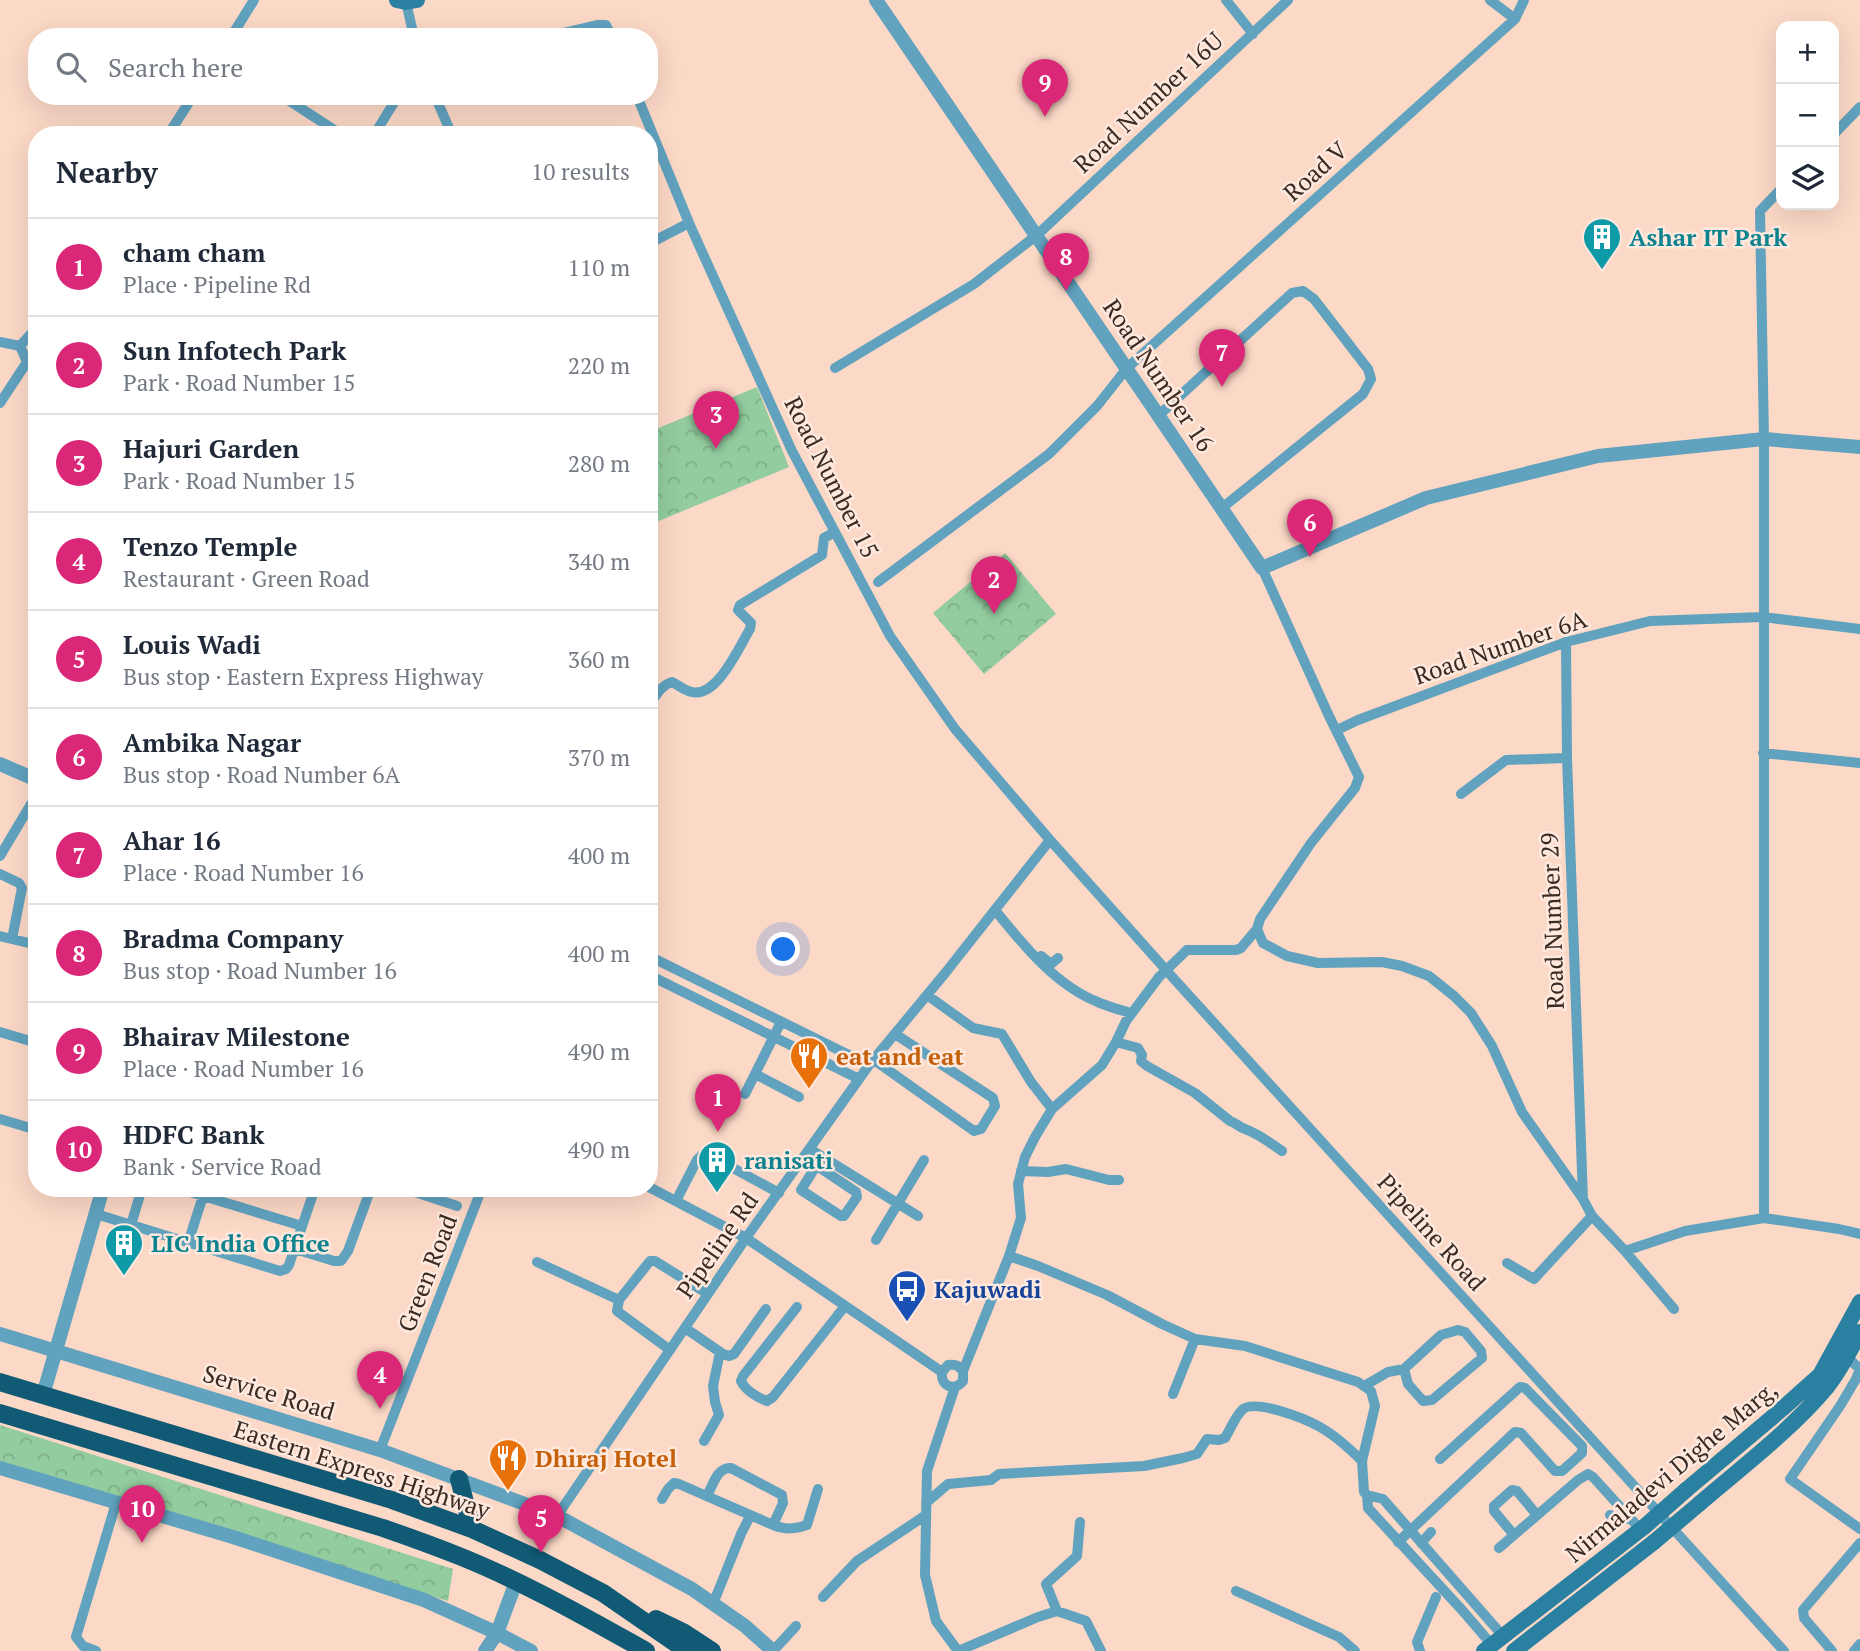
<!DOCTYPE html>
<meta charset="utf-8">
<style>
:root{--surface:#fff;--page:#f2f2f3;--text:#1f2937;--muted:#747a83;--line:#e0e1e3;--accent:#db2777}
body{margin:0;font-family:"PT Serif",serif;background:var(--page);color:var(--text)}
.controls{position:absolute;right:21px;top:21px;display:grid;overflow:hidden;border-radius:14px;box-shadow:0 7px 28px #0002}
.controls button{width:63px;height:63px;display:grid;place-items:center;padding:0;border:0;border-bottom:2px solid var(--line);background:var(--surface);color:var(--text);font:35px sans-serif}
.you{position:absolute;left:784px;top:950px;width:24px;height:24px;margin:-18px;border:5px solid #fff;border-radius:50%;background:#1a73e8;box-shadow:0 0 0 10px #1a73e833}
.badge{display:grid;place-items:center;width:46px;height:46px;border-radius:50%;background:var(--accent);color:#fff;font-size:23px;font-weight:700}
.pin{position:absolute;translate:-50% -58px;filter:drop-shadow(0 2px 4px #0008)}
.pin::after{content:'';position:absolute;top:37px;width:24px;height:21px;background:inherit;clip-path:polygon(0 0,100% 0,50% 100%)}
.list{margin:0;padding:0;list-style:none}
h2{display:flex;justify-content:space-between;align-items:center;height:91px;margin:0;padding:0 28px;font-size:30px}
h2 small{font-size:23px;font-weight:400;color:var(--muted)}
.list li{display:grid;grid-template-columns:46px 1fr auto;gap:21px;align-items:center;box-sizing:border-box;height:98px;padding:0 28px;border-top:2px solid var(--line)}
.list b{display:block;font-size:26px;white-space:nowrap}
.list p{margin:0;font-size:23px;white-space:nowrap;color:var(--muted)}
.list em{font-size:23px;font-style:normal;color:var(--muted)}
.icon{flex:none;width:38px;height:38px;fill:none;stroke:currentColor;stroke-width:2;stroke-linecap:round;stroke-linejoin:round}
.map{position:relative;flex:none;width:1860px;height:1651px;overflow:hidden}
.search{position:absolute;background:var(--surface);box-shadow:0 7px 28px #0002;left:28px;top:28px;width:630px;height:77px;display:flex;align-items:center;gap:18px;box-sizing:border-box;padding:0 24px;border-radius:28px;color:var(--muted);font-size:26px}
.panel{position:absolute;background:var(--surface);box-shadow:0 7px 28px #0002;left:28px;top:126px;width:630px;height:1071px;border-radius:28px}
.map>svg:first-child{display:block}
.forest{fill:url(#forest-crowns)}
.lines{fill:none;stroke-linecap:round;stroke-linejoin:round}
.minor{stroke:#61a2bf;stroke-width:10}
.tertiary{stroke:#61a2bf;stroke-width:14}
.secondary{stroke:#2980a1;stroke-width:16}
.trunk{stroke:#105a75;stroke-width:18}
.minor-bridge{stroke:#61a2bf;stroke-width:10}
.secondary-bridge{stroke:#2980a1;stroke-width:16}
.labels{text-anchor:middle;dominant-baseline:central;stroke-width:5;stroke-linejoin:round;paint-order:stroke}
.street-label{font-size:24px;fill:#392b24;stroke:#ffe9de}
.culture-label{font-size:24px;font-weight:bold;fill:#0d838f;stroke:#ffe9de;text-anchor:start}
.food-label{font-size:24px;font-weight:bold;fill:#c56008;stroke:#ffe9de;text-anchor:start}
.transit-label{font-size:24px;font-weight:bold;fill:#164399;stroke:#ffe9de;text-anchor:start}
</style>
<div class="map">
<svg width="1860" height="1651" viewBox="0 0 1860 1651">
<defs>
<pattern id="forest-crowns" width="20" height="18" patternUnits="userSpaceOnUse" patternTransform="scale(1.75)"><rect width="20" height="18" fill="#93cc9f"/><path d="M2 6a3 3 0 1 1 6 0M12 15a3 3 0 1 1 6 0" fill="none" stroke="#80af89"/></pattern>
</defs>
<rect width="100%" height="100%" fill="#fcd8c6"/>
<path class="forest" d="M 757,387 L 789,467 L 649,525 L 649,432 Z
M 1005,553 L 1056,614 L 984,674 L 933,613 Z
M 0,1425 L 453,1569 L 448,1601 L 0,1464 Z"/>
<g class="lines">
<path class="minor" d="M 1226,0 L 1253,34
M 1490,0 L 1515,19
M 406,2 L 414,37
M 231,37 L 254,0
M 546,37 L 597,25 L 606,25 L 612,37
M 282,96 L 342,135
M 435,96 L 452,135
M 637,96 L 689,223 L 792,451 L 890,636 L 955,729 L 1050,840 L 1175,980 L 1784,1651
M 1834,134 L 1860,107
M 168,135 L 193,96
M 374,135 L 398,96
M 649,236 L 654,241 L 689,223
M 0,342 L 20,346 L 37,327
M 20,346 L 27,362 L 37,368
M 835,368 L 974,284 L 1037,235 L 1288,0
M 0,403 L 27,362
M 1159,415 L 1292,293 L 1303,291 L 1314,299 L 1368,369 L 1371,379 L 1363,394 L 1222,508
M 1262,568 L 1329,716 L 1359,777 L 1355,788 L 1311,843 L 1260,919 L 1257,929 L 1263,943 L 1287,956 L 1318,963 L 1382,962 L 1402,966 L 1429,976 L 1454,996 L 1471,1013 L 1492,1046 L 1522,1112 L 1583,1199 L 1592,1216 L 1625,1251 L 1685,1231 L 1764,1218 L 1839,1229 L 1860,1234
M 878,582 L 1049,454 L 1097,406 L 1127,368 L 1515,19 L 1524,0
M 1566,642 L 1567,758 L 1583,1199
M 649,705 C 656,696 661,685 672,682 C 678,685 685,691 692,692 C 717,698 739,647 750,629 L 751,623 L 738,610 L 740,605 L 822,555 L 824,538 L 835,532
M 1337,730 L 1358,720 L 1566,642 L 1650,621 L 1763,617 L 1860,629
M 1763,753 L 1860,763
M 1461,794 L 1506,760 L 1567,758
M 0,856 L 31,804 L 37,802
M 0,874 L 19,883 L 22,888 L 12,939
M 995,910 C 1024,946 1056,986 1100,1003 C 1110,1007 1120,1010 1131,1013
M 0,936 L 37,945
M 1187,950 L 1236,950 L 1241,948 L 1257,929
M 649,956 L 869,1065
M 1041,956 L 1051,964 L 1058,958
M 649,975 L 859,1079
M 927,995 L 973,1028 L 1002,1034 L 1031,1082 L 1052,1109
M 0,1032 L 37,1043
M 1116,1042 L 1138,1048 L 1142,1055 L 1141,1061 L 1147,1066 L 1195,1093 L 1230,1121 C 1236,1123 1239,1127 1245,1129 C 1259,1134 1270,1143 1282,1151
M 874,1060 L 974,1131 L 981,1129 L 995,1106 L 993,1098 L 895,1034
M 755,1074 L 799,1097
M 745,1094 L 781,1022
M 0,1119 L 37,1130
M 810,1149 L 918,1216
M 804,1157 L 856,1192 L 857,1197 L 844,1216 L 841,1216 L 801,1190 L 816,1166
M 1021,1171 L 1048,1172 L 1066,1169 L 1109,1180 L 1119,1180
M 649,1187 L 746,1238 L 942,1372
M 177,1188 L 302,1226
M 403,1188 L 457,1206
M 506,1188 L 518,1192 L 530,1188
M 676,1201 L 697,1160 L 702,1155 L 709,1155 L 779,1193
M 96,1214 L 280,1271 L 286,1269 L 289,1265 L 315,1188
M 1764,1218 L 1764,439 L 1760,211 L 1781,189
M 131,1225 L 142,1188
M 876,1240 L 924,1160
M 188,1243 L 203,1196
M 295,1249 L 334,1261 L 341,1261 L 348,1251 L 371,1188
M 1625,1251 L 1674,1309
M 1009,1256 L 1021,1218 L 1018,1184 L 1025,1157 L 1035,1137 L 1052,1109 L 1102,1065 L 1116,1042 L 1126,1021 L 1159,977
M 537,1262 L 619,1300
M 1507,1263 L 1534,1279 L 1592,1216
M 797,1307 L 743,1376 L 741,1381 C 745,1390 758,1398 767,1401 L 773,1397 L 845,1306
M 685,1328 L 723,1354 L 729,1356 L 734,1354 L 766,1309
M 670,1350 L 617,1311 L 619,1300 L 650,1261 L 655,1261 L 708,1294
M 1847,1357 L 1860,1369 L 1856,1379 L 1840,1406 L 1790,1479 L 1860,1529
M 963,1371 C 958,1365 955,1364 948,1365 L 942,1372 C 940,1386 954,1392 963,1381 L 963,1371 L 1009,1256 L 1038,1266 L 1107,1295 L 1162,1324 L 1195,1339 L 1245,1346 L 1358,1382 L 1371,1391 L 1375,1406 L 1362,1461
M 1364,1386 L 1388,1372 L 1404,1369 L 1441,1335 L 1458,1330 L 1465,1332 L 1481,1351 L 1482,1358 L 1432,1400 L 1423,1401 L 1408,1384 L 1404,1369
M 955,1387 L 927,1471 L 925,1575 L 936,1621 L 958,1651
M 1173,1394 L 1195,1339
M 704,1441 L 719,1415 L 715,1402 L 713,1386 L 720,1352
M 380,1450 L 482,1188
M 707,1496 C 713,1485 717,1467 731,1468 L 782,1495 L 783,1503 L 773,1525
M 662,1499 L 668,1489 L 674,1483 L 679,1484 L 773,1525 C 786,1530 795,1529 807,1525 L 818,1489
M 926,1503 L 948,1484 L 991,1480 L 999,1474 L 1144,1466 L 1183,1458 L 1197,1454 L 1207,1439 L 1219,1440 L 1225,1438 C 1230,1430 1235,1417 1242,1410 C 1254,1398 1306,1419 1320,1427 C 1336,1436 1349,1448 1362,1461 L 1364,1492 L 1367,1495
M 1610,1515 C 1616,1521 1622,1520 1630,1518
M 557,1516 L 746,1238 L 869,1065 L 946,972 L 1050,840
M 1514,1535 L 1494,1511 L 1494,1506 L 1512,1490 L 1517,1491 L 1537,1515
M 1398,1542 L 1515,1432 L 1521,1433 L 1555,1471 L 1562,1471 L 1582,1453 L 1582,1446 L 1525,1388 L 1520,1387 L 1440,1459
M 1421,1543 L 1431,1532
M 1499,1548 L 1578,1480 L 1588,1474 L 1593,1477 L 1641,1530
M 1236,1591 L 1339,1637 L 1355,1651
M 823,1597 L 857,1561 L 926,1515
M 713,1604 L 741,1534 L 750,1516
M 1057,1611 L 1046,1584 L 1077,1556 L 1080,1522
M 1492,1645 L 1462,1610 L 1368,1508 L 1367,1495 L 1383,1499 L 1503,1636
M 96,1651 L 83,1646 L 76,1637 L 116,1503
M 773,1651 L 796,1626
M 958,1651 L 1038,1617 L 1057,1611 L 1086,1621 L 1101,1651
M 1420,1651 L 1417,1642 L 1436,1597
M 1832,1651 L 1804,1618 L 1803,1610 L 1860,1543
M 1854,1651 L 1860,1644"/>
<path class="tertiary" d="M 876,0 L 1262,568 L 1426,498 L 1598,456 L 1764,439 L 1860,447
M 0,764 L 37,780
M 0,1334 L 380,1450 L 557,1516 L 692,1589 L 745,1626 L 773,1651
M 43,1395 L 103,1188
M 0,1468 L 233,1537 L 424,1600 L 497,1633 L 531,1651
M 485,1651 L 497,1633 L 516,1582"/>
<path class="secondary" d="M 397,0 L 406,2 L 417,0
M 1686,1490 L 1782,1409 L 1820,1375 L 1860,1302
M 1699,1504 C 1742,1467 1790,1431 1827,1387 C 1840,1371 1850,1351 1860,1332
M 1484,1651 L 1644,1527
M 1514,1651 L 1654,1542"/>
<path class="trunk" d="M 0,1382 L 392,1500 L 472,1529 L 540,1560 L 603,1593 L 687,1651
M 0,1413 L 383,1528 C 409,1537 434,1546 459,1556 C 522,1581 587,1618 646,1651
M 459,1479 L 472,1529
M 656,1619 L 683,1632 L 712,1651"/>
<path class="minor-bridge" d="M 1159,977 L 1187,950"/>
<path class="secondary-bridge" d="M 1644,1527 L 1686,1490
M 1654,1542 L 1699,1504"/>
</g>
<defs>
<symbol id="building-pin" viewBox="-11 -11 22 30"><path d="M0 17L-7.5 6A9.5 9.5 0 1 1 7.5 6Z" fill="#0f9aa8" stroke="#ffe9de"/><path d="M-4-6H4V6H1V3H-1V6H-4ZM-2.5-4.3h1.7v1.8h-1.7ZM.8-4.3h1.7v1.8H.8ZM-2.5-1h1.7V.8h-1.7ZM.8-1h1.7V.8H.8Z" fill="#fff"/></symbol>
<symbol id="restaurant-pin" viewBox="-11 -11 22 30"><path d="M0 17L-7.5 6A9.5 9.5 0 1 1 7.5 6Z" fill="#e8710a" stroke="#ffe9de"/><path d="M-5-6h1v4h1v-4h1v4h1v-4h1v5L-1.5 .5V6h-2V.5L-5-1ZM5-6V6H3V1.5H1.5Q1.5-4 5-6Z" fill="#fff"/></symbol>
<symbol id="bus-pin" viewBox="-11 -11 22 30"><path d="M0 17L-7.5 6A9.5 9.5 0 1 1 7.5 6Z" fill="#1a4fb4" stroke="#ffe9de"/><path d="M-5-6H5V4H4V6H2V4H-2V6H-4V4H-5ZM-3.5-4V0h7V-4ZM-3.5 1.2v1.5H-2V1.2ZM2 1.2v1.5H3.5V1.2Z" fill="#fff"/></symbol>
</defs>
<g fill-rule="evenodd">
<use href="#building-pin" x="1580" y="215" width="44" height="60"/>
<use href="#restaurant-pin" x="787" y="1034" width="44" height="60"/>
<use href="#building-pin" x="695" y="1138" width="44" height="60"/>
<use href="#building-pin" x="102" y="1221" width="44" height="60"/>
<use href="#bus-pin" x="885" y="1267" width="44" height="60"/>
<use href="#restaurant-pin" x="486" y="1436" width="44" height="60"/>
</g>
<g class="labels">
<g class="street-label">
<text transform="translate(1148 102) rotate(-43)">Road Number 16U</text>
<text transform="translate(1315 171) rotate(-42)">Road V</text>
<text transform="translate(1159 375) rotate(56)">Road Number 16</text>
<text transform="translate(832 477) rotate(63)">Road Number 15</text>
<text transform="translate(1500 647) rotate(-19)">Road Number 6A</text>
<text transform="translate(1552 921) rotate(-92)">Road Number 29</text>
<text transform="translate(1432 1232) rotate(48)">Pipeline Road</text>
<text transform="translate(717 1245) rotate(-55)">Pipeline Rd</text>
<text transform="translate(427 1273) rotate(-69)">Green Road</text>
<text transform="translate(269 1392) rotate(17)">Service Road</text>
<text transform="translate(362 1469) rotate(18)">Eastern Express Highway</text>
<text transform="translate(1671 1471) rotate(-40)">Nirmaladevi Dighe Marg,</text>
</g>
<g class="culture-label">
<text x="1629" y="237">Ashar IT Park</text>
<text x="744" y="1160">ranisati</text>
<text x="151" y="1243">LIC India Office</text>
</g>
<g class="food-label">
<text x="836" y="1056">eat and eat</text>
<text x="535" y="1458">Dhiraj Hotel</text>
</g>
<g class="transit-label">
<text x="934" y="1289">Kajuwadi</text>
</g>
</g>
</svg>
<div class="controls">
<button>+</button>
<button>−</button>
<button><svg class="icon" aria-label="layers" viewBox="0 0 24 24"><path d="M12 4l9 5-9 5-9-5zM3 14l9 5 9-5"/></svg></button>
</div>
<div class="you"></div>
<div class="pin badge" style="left:718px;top:1132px">1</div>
<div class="pin badge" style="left:994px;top:614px">2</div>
<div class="pin badge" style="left:716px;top:449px">3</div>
<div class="pin badge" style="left:380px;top:1409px">4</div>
<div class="pin badge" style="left:541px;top:1553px">5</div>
<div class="pin badge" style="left:1310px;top:557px">6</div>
<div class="pin badge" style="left:1222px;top:387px">7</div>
<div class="pin badge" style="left:1066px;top:291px">8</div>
<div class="pin badge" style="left:1045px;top:117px">9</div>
<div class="pin badge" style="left:142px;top:1543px">10</div>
<div class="search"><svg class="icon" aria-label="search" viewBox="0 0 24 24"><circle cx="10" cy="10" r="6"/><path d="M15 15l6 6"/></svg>Search here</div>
<section class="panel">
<h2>Nearby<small>10 results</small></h2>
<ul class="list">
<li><span class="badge">1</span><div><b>cham cham</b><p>Place · Pipeline Rd</p></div><em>110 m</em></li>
<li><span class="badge">2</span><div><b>Sun Infotech Park</b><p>Park · Road Number 15</p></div><em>220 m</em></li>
<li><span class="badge">3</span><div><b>Hajuri Garden</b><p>Park · Road Number 15</p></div><em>280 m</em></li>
<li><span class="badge">4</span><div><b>Tenzo Temple</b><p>Restaurant · Green Road</p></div><em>340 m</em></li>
<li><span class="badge">5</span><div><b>Louis Wadi</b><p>Bus stop · Eastern Express Highway</p></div><em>360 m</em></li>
<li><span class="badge">6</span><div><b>Ambika Nagar</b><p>Bus stop · Road Number 6A</p></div><em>370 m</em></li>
<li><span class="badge">7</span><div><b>Ahar 16</b><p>Place · Road Number 16</p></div><em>400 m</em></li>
<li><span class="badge">8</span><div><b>Bradma Company</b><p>Bus stop · Road Number 16</p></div><em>400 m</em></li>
<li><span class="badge">9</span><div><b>Bhairav Milestone</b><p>Place · Road Number 16</p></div><em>490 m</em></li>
<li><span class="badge">10</span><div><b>HDFC Bank</b><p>Bank · Service Road</p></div><em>490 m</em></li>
</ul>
</section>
</div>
